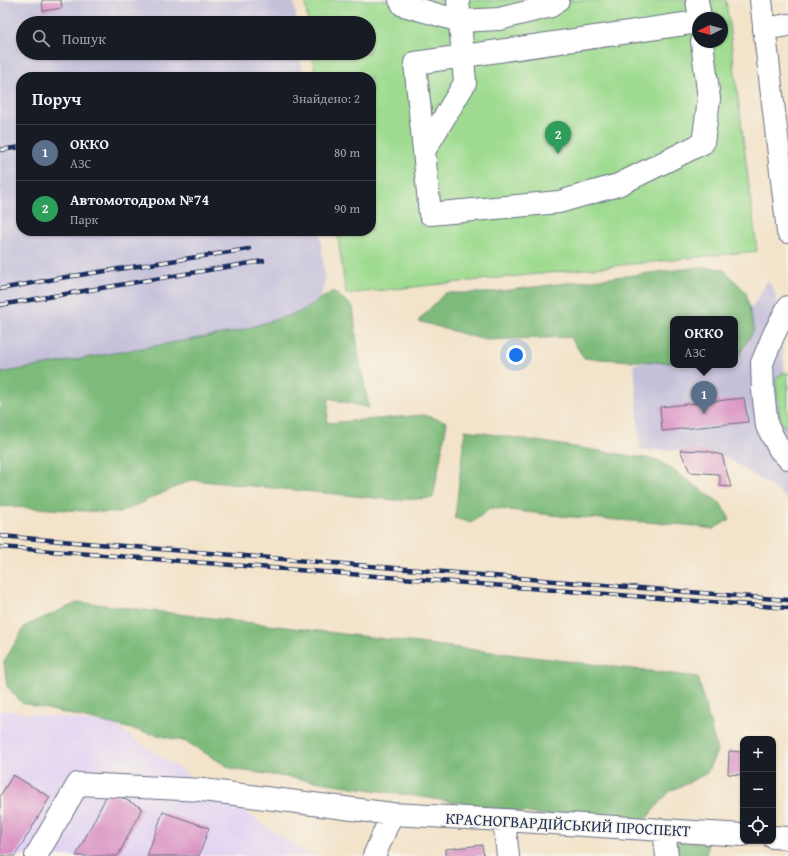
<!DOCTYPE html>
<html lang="uk">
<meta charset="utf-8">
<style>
:root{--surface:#171b24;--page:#242831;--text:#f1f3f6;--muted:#9ea1a6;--line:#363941;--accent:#c8321e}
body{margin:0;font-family:"Gentium Book Plus",serif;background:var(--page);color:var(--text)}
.controls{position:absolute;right:12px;bottom:12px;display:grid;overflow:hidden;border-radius:8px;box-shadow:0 1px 3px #0004}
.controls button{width:36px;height:36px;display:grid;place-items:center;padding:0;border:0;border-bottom:1px solid var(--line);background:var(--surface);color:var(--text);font:20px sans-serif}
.compass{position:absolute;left:692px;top:12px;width:36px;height:36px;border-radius:50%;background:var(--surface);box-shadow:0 1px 3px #0004;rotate:264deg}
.you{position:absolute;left:516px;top:355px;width:14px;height:14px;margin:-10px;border:3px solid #fff;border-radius:50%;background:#1a73e8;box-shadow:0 0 0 6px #1a73e833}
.badge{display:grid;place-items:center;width:26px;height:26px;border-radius:50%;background:var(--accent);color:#fff;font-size:13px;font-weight:700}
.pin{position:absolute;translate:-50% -33px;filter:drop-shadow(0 1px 2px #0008)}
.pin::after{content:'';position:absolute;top:21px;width:14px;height:12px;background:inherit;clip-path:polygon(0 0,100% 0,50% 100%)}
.popup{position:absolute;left:670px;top:316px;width:68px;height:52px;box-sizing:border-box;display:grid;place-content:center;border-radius:8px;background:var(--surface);filter:drop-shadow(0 1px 3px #0005);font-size:13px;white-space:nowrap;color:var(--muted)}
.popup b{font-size:15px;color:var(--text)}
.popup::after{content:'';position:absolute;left:50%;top:100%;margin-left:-8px;border:8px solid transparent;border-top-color:var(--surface)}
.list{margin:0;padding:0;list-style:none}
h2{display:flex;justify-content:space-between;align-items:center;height:52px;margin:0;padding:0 16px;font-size:17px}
h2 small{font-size:13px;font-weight:400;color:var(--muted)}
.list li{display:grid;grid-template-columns:26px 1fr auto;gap:12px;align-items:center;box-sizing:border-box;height:56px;padding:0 16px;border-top:1px solid var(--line)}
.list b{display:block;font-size:15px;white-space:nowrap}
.list p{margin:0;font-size:13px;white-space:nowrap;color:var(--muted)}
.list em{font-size:13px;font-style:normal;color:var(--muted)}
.icon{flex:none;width:22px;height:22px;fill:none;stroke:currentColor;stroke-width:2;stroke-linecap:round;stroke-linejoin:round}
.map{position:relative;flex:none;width:788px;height:856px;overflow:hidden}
.search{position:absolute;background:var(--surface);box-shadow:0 1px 3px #0004;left:16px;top:16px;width:360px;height:44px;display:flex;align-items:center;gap:10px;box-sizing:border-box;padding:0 14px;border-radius:22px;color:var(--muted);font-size:15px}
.panel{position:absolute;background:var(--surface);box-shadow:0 1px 3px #0004;left:16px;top:72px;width:360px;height:164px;border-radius:16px}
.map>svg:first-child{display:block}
.built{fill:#e2d4f3}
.industrial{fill:#c5c0da}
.green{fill:#9edb90;stroke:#5c8577;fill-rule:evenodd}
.forest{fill:#7ebb7a;stroke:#4c756c}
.building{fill:#da92c5}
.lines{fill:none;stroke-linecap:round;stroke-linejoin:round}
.minor-casing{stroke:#676e83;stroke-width:24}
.major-casing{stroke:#676e83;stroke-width:24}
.minor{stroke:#fff;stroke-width:22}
.major{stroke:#fff;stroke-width:22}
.rail-casing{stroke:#1b2f5e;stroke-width:4.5}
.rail{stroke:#f7f3e8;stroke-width:3;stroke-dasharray:9;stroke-linecap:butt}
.labels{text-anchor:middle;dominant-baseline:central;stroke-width:3;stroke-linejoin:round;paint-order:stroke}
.street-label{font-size:16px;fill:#1b2f5e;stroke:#f7f3e8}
</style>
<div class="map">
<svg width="788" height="856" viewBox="0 0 788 856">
<rect width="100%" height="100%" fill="#f7f3e8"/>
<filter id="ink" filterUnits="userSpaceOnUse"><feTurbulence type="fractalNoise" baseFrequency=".025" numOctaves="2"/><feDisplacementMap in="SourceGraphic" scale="8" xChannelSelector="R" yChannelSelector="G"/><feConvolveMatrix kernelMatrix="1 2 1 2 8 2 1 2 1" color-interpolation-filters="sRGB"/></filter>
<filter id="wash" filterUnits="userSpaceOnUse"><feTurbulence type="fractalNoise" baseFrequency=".012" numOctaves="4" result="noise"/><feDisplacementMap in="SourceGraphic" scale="16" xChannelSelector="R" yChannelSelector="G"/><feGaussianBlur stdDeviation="0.9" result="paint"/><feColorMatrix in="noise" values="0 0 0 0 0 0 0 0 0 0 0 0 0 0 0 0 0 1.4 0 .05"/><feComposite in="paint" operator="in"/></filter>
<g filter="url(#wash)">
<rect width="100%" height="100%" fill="#f3e3c9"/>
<path class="built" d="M 0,710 L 112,724 L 311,856 L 0,856 Z"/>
<path class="industrial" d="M 0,0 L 294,0 L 297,23 L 23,23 L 23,53 L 300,53 L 303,77 L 21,77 L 21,231 L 320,231 L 325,280 L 317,311 L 0,398 Z
M 768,280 L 775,293 L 788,399 L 788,502 L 784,496 L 765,482 L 734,462 L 714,452 L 680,450 L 640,450 L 634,364 L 673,358 L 673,365 L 735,365 L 735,327 L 756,301 Z"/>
<path class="green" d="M 305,0 L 726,0 L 757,251 L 346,294 L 337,231 L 371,231 L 371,77 L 316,77 L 312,53 L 369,53 L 369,23 L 308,23 ZM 698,18 L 722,18 L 722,42 L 698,42 Z
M 783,373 L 788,373 L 788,427 L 783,425 L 780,421 L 776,384 L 776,378 Z"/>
<path class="forest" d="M 700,267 L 723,269 L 746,292 L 754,330 L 737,358 L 735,358 L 735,319 L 673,319 L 673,363 L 584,358 L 570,337 L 485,340 L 418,321 L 445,293 L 484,293 Z
M 333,291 L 353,307 L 358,352 L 369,408 L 329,398 L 327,423 L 424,415 L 447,422 L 433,498 L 396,500 L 191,480 L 119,513 L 0,506 L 0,373 L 239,331 L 300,312 Z
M 465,430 L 658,460 L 720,503 L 730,519 L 713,529 L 687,525 L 561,516 L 491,508 L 471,523 L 455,518 Z
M 79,602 L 698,677 L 717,751 L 707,773 L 669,792 L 637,829 L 232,769 L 187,742 L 22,703 L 7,686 L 4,662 L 25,626 Z
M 686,840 L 708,844 L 706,856 L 671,856 L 675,843 Z"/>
<g id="blocks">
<path class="building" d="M 42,0 L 61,0 L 62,8 L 43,11 Z
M 744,398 L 748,422 L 662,431 L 660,407 Z
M 680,450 L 707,451 L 722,455 L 731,487 L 720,486 L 720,477 L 718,474 L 690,472 Z
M 729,751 L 743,752 L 743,775 L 728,774 Z
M 13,775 L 50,797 L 15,856 L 0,856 L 0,796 Z
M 109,791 L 142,808 L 118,856 L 76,856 Z
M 163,812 L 209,828 L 199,856 L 147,856 Z
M 482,845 L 484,856 L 446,856 L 446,849 Z"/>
</g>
</g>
<g filter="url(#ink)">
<use href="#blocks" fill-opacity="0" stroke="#676e83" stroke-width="1"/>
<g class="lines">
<defs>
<path id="minor" d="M 400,0 L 403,5 L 460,21 L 465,83 L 424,151 L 430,214 L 559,202 L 618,185 L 703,143 L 709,99 L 702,42
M 458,0 L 460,21 L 499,19 L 551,6 L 558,0
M 697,0 L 700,18
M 764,29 L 788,25
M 424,151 L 415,63 L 698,22
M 788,307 L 774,334 L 762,363 L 763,391 L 767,426 L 780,450 L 788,458
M 504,820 L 508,856
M 664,830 L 667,856
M 773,837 L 788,838
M 36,856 L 78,784 L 203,790 L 392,814 L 504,820 L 743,835
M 374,856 L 392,814"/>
<path id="major" d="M 761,0 L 788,232"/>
</defs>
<use href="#minor" class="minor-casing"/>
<use href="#major" class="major-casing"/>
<use href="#minor" class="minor"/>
<use href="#major" class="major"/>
<defs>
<path id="rail" d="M 0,150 L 21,147
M 0,289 L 60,278 L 249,249
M 0,305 L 263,261
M 0,536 L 788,600
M 0,547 L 788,608"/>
</defs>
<use href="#rail" class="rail-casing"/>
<use href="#rail" class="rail"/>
</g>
</g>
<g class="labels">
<g class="street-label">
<text transform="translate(568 824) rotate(3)">КРАСНОГВАРДІЙСЬКИЙ ПРОСПЕКТ</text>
</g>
</g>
</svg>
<div class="controls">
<button>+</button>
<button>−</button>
<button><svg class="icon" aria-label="locate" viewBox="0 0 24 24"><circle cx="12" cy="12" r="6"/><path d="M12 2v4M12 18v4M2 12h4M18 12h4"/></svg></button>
</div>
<svg class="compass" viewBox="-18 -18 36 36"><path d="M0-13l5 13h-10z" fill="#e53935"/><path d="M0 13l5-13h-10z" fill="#9ea1a6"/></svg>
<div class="you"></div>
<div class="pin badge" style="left:704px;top:414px;background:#5c6f8a">1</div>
<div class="popup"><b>ОККО</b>АЗС</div>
<div class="pin badge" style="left:558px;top:154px;background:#2e9e5b">2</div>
<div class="search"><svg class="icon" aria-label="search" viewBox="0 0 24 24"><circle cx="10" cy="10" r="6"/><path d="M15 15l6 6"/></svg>Пошук</div>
<section class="panel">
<h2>Поруч<small>Знайдено: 2</small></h2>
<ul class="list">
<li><span class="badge" style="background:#5c6f8a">1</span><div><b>ОККО</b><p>АЗС</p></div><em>80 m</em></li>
<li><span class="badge" style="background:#2e9e5b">2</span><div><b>Автомотодром №74</b><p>Парк</p></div><em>90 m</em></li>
</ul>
</section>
</div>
